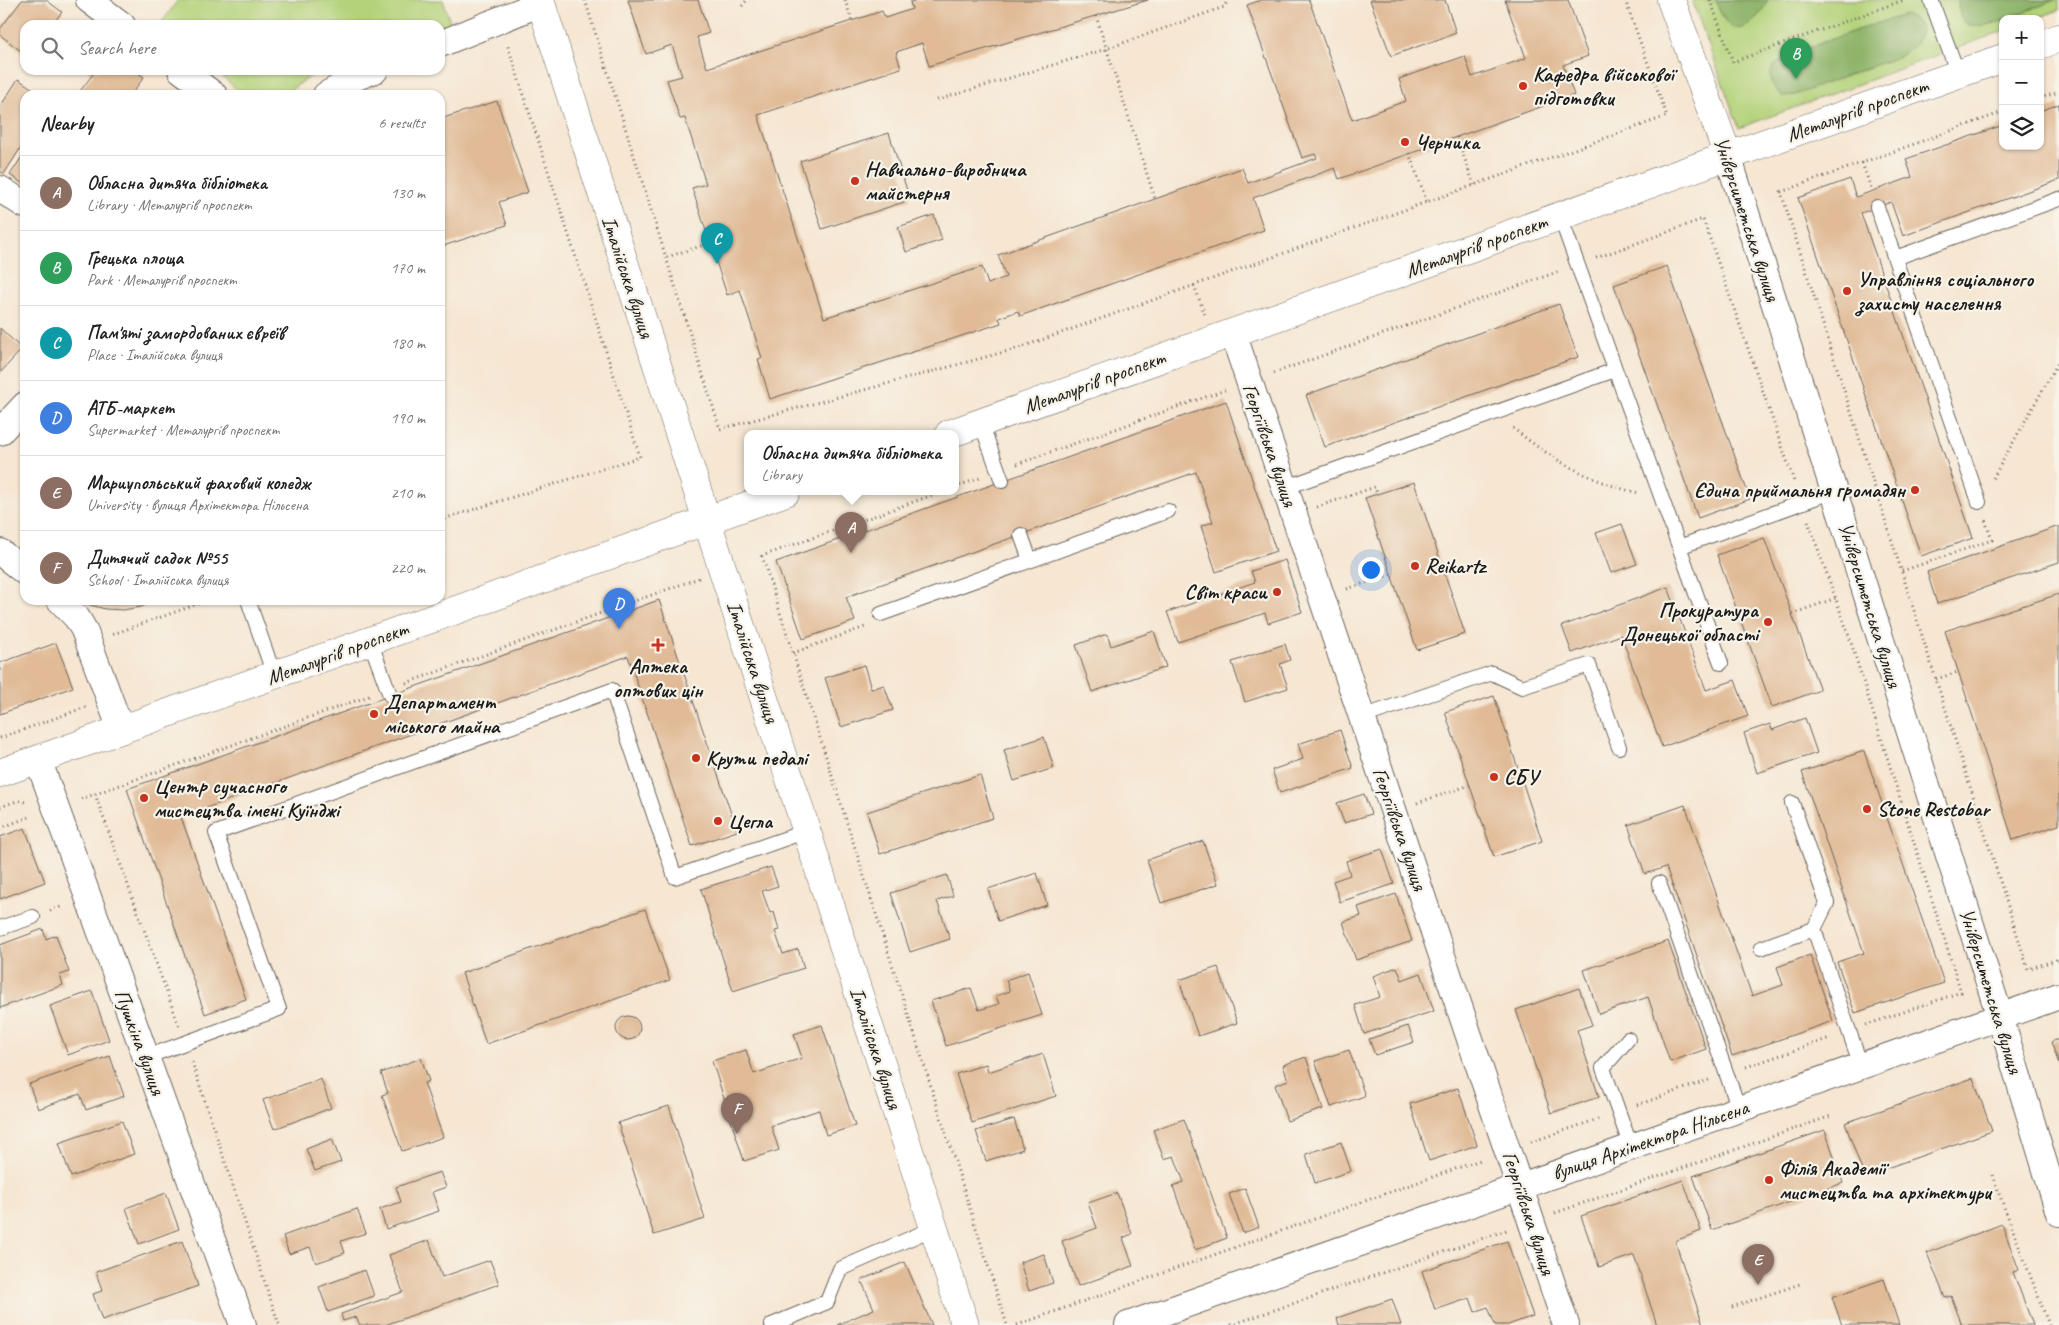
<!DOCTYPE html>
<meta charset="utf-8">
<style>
:root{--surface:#fff;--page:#f2f2f2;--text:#222;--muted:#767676;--line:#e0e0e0;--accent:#ea580c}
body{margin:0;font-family:Caveat,sans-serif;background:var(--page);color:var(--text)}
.controls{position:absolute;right:15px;top:15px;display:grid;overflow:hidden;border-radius:10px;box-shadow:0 1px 4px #0004}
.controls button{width:45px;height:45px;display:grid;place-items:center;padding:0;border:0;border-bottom:1px solid var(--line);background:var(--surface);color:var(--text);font:25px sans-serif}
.you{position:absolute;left:1370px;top:569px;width:18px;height:18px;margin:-12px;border:4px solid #fff;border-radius:50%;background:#1a73e8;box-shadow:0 0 0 8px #1a73e833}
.badge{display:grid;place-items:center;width:32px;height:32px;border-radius:50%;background:var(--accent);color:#fff;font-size:16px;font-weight:700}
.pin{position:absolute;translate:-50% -41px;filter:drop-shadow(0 1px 2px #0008)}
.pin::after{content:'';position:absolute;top:26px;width:18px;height:15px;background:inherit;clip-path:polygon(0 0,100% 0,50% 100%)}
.popup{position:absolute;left:744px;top:430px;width:215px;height:65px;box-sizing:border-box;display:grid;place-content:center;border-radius:10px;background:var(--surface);filter:drop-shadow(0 1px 4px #0005);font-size:16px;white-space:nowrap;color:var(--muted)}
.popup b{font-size:19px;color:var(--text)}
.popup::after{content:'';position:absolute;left:50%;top:100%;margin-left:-10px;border:10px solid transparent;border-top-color:var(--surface)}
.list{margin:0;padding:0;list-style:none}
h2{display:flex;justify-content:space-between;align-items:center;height:65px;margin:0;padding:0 20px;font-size:21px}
h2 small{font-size:16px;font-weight:400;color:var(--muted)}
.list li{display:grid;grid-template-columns:32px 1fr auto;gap:15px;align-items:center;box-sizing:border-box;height:75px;padding:0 20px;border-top:1px solid var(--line)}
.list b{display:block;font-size:19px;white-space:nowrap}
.list p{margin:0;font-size:16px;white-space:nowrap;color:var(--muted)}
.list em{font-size:16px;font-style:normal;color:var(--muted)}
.icon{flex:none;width:28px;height:28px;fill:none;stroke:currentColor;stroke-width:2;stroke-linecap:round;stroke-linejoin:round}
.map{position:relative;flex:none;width:2059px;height:1325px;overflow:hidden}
.search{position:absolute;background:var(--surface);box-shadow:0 1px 4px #0004;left:20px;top:20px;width:425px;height:55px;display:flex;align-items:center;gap:12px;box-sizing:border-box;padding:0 18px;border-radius:15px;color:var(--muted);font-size:19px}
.panel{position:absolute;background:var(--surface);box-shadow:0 1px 4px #0004;left:20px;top:90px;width:425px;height:515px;border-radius:15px}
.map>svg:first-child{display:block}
.green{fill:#b3d279;stroke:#68774a}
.forest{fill:#8eb469;stroke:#556842}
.building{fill:#e1bb97}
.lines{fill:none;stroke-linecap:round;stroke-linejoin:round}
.lane-casing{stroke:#68635c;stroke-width:16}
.street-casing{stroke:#68635c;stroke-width:28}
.secondary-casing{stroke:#68635c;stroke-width:29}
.path{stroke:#68635c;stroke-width:3;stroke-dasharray:1 4;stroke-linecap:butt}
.lane{stroke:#fff;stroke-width:14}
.street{stroke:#fff;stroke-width:26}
.secondary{stroke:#fff;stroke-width:28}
.poi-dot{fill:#c8321e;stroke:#f7f3e8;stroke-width:2}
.labels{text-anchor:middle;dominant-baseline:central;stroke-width:4.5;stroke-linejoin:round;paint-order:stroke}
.poi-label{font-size:21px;font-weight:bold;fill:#1c1c1c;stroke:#f7f3e8;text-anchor:start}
.street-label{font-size:21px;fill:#1c1c1c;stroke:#f7f3e8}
</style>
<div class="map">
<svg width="2059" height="1325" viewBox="0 0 2059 1325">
<rect width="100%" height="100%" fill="#f7f3e8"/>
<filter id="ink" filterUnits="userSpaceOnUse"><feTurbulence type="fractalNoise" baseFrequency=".02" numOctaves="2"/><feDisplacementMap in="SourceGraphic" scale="10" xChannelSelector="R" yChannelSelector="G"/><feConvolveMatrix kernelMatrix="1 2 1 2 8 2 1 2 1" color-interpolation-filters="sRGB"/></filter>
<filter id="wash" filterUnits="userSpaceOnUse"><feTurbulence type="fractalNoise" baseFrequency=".0096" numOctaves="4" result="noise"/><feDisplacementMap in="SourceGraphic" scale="20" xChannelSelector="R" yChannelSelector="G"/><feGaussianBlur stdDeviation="1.12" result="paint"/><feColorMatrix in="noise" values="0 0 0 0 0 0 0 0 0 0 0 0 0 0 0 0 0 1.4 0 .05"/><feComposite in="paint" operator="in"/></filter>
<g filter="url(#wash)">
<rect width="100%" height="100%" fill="#f6e6d2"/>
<path class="green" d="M 178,0 L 443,0 L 451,25 L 440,29 L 440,25 L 165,25 L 162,22 Z
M 1692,0 L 2059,0 L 2059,10 L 2035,19 L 2003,19 L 2003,31 L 1739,128 Z
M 215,70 L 320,70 L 283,95 L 243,95 Z"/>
<path class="forest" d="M 1716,0 L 1768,0 C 1751,33 1728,43 1716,0 Z
M 1958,0 L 2055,0 L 2007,19 L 2003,19 L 2003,21 C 1979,27 1958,34 1958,0 Z
M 1906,15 C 1934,27 1917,45 1900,56 L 1795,95 L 1782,96 C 1773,88 1766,77 1774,66 C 1782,54 1887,19 1906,15 Z"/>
<g id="blocks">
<path class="building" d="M 22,0 L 46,0 L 62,12 L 52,25 L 25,25 L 25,54 L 0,35 L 0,29 Z
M 628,0 L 698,0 L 709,33 L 697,37 L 707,68 L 882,11 L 885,18 L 912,9 L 910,2 L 918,0 L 1148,0 L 929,66 L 922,43 L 896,52 L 901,68 L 758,115 L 824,318 L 982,267 L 988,284 L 1006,277 L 998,255 L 1242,168 L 1248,183 L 1317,158 L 1315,154 L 1302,158 L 1247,5 L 1261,0 L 1309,0 L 1352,120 L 1406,101 L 1399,79 L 1465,56 L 1472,77 L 1526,58 L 1505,0 L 1568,0 L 1588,56 L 1563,65 L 1574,95 L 1339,179 L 1335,168 L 1253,198 L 1264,230 L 1020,316 L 1018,311 L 1007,315 L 999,318 L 1001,323 L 770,399 L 758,359 L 762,358 L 740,290 L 727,295 L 692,188 L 706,184 L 685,118 L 680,119 L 667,80 L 682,76 L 672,45 L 646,54 Z
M 1370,0 L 1445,0 L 1456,33 L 1391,56 Z
M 87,70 L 134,70 L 144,77 L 131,95 L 79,95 L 78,94 L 93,74 Z
M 18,79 L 42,95 L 25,95 L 25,141 L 4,174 L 0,171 L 0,107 Z
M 497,101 L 528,192 L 499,202 L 507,225 L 440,247 L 440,119 Z
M 2059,104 L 2059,180 L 1903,236 L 1891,202 L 1861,213 L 1973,538 L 1921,556 L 1798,198 L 1850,179 L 1856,197 L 1912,177 L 1906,159 L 2003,125 L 2003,146 L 2040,146 L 2040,111 Z
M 889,133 L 910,200 L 822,229 L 800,161 Z
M 25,152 L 25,185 L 10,175 Z
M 934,215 L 942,240 L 906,252 L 898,227 Z
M 1667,266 L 1750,499 L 1698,518 L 1614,285 Z
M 1559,304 L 1578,357 L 1325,447 L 1306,395 Z
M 0,328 L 22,349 L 0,373 Z
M 1226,401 L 1276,551 L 1216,572 L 1201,526 L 1213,522 L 1196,472 L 846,597 L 855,621 L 803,639 L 776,562 Z
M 1414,482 L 1465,634 L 1417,650 L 1365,498 Z
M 1622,524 L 1637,564 L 1611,573 L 1596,533 Z
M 2059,526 L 2059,562 L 1937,604 L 1927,572 Z
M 1764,538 L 1820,690 L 1772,707 L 1717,555 Z
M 1285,560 L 1302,612 L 1268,623 L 1265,613 L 1178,642 L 1167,612 L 1255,582 L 1251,571 Z
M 1668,587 L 1706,690 L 1735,680 L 1748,716 L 1662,747 L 1621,635 L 1572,653 L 1562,626 Z
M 2059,594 L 2059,825 L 2013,840 L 1945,631 Z
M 79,600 L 156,600 L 141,607 L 123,610 L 105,609 L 87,604 Z
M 659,600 L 737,831 L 692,846 L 628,656 L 181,817 L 246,999 L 205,1014 L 127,789 Z
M 1154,631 L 1166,667 L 1092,692 L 1076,645 L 1107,634 L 1111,646 Z
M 56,643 L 73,687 L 0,714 L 0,663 Z
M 1285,644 L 1290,660 L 1280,664 L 1288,688 L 1245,702 L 1232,662 Z
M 864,665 L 871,689 L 884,685 L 893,710 L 841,727 L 825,678 Z
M 1494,696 L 1542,841 L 1494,857 L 1445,712 Z
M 1805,718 L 1817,753 L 1757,773 L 1744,733 L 1770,724 L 1772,730 Z
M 1340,730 L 1353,768 L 1280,793 L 1272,770 L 1303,759 L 1298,744 Z
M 1044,737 L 1054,768 L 1014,781 L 1004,750 Z
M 1864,751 L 1944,983 L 1855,1013 L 1837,962 L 1864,953 L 1802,772 Z
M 980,775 L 993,818 L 880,854 L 867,812 Z
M 1364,794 L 1371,814 L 1344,823 L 1337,803 Z
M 1685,805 L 1752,996 L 1783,985 L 1777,967 L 1810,955 L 1833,1021 L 1732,1056 L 1666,867 L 1645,874 L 1628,825 Z
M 25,828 L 45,882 L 0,899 L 0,837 Z
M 1203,841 L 1218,884 L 1161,903 L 1147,860 Z
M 1382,849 L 1394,884 L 1340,902 L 1333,881 L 1350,875 L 1346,861 Z
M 771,867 L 778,886 L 762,891 L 770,913 L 774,912 L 779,930 L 775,931 L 783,954 L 798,949 L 804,968 L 733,991 L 701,889 Z
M 1037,873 L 1047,905 L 998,921 L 988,889 Z
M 947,875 L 953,896 L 937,901 L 950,939 L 910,952 L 891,893 Z
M 1396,894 L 1412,941 L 1356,960 L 1343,922 L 1361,916 L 1358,907 Z
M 645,909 L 670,980 L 486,1044 L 462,973 Z
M 43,929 L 46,939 L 56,935 L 69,972 L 60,975 L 63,985 L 0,1008 L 0,945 Z
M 1668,941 L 1706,1049 L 1670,1062 L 1648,997 L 1599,1014 L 1584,970 Z
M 1218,967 L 1237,1023 L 1198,1036 L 1179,980 Z
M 1397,967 L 1402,980 L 1421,973 L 1434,1011 L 1364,1034 L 1355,1005 L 1380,997 L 1373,976 Z
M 1028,972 L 1042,1015 L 946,1046 L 931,1001 L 971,988 L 979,1010 L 999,1004 L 996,996 L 1010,991 L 1006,980 Z
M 1579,988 L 1592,1025 L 1577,1030 L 1599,1097 L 1551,1113 L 1516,1010 Z
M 92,991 L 109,1040 L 68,1055 L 50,1006 Z
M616 1028a12 12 0 1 1 24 0a12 12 0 1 1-24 0Z
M 822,1025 L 855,1126 L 826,1135 L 819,1110 L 771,1126 L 779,1150 L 744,1161 L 712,1061 L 746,1050 L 754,1074 L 802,1058 L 794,1034 Z
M 1408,1026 L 1414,1042 L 1375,1055 L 1369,1039 Z
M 2059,1039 L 2059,1064 L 2051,1042 Z
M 1349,1050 L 1365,1096 L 1331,1107 L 1315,1061 Z
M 1043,1054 L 1056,1096 L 972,1123 L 956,1074 L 986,1064 L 988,1072 Z
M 110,1056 L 124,1096 L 86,1110 L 80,1094 L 38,1109 L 29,1084 Z
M 1306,1057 L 1323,1109 L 1287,1121 L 1275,1085 L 1288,1080 L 1283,1065 Z
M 421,1058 L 429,1081 L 424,1083 L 443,1137 L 402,1151 L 382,1095 L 388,1093 L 381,1073 Z
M 1973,1078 L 1992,1131 L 1864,1176 L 1845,1123 Z
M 321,1079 L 331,1108 L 274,1129 L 263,1100 Z
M 1458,1088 L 1477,1145 L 1429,1161 L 1410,1104 Z
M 669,1106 L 705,1219 L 654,1235 L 618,1123 Z
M 1014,1119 L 1023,1149 L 986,1161 L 976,1131 Z
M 1184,1119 L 1227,1238 L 1195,1250 L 1173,1186 L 1184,1182 L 1174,1156 L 1164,1159 L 1153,1130 Z
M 122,1121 L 134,1154 L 71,1177 L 59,1143 Z
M 1825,1130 L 1843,1183 L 1712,1230 L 1693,1176 Z
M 332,1139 L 341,1162 L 315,1171 L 306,1149 Z
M 1341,1142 L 1351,1171 L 1315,1183 L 1306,1154 Z
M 440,1172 L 446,1187 L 432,1192 L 439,1211 L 386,1229 L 380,1209 L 401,1202 L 396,1187 Z
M 1683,1180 L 1701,1231 L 1675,1241 L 1703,1325 L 1657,1325 L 1634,1255 L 1599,1267 L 1581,1216 Z
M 1245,1188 L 1259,1227 L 1243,1233 L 1229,1194 Z
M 166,1193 L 179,1229 L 139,1244 L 126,1208 Z
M 1117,1193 L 1132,1234 L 1123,1238 L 1133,1266 L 1078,1286 L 1062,1241 L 1097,1228 L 1088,1203 Z
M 357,1209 L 366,1233 L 341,1241 L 345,1253 L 316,1263 L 310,1247 L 289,1254 L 283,1236 Z
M 2002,1224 L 2019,1270 L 2013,1272 L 2033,1325 L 1962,1325 L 1951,1296 L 1945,1298 L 1927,1253 Z
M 429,1240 L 442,1277 L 490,1260 L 499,1284 L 385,1325 L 360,1325 L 356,1317 L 343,1321 L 341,1314 L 403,1292 L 389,1255 Z
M 182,1241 L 198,1286 L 102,1320 L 93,1294 L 102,1291 L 96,1272 Z
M 1507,1241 L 1533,1316 L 1508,1325 L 1495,1325 L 1488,1307 L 1475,1312 L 1470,1298 L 1435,1310 L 1422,1271 Z
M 1044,1254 L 1053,1283 L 1029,1291 L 1020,1262 Z
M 905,1262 L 932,1325 L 837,1325 L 874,1309 L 861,1280 Z
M 365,1270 L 374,1296 L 328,1312 L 319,1287 Z
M 1884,1279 L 1899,1325 L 1842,1325 L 1832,1297 Z
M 1392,1299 L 1401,1325 L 1339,1325 L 1337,1318 Z"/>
</g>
</g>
<g filter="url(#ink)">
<use href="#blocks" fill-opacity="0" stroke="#68635c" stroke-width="1"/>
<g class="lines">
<defs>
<path id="lane" d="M 1931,0 L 1958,74
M 1877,207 L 1979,502
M 1560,216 L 1721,663
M 1895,258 L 2059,199
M 981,423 L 1002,481
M 1284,488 L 1615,370
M 1021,535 L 1030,560
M 1679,547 L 1834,491
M 248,600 L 274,675
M 881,614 L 1168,511
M 370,641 L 390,695
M 1362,717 L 1492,673 L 1522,687 L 1589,665 L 1619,747
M 1659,883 L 1739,1109
M 0,928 L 33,917
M 1814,929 L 1861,1066
M 1761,948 L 1814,929 L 1827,903 L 1792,803
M 1628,1039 L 1603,1068 L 1631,1147
M 146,1057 L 279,1009 L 216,833 L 612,690 L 675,877 L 807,831
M 772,1325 L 827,1302 L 840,1269 L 934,1228"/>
<path id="street" d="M 89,0 L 122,25
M 440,44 L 541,3
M 181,70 L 214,95
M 326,95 L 357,77 L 375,70
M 1728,156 L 2000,1017 L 2059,1213
M 0,189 L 25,205
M 1233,333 L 1566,1325
M 0,432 L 25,405
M 0,552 L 25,572
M 60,600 L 77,618 L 84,630 L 121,730
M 38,759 L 243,1325
M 1128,1325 L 2059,996"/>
<path id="secondary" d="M 540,0 L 965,1325
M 1671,0 L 1728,156
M 2040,45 L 2059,38
M 949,434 L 2003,58
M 0,773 L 786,492"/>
</defs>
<use href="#lane" class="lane-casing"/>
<use href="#street" class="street-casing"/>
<use href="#secondary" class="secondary-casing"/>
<path class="path" d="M 585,0 L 720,429 L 1019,348 L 1667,116 L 1625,0
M 845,0 L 852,21
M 1710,0 L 1733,62 L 1904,0
M 742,6 L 747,0
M 1096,16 L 1155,199
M 2040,98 L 2059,92
M 937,100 L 1106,49 L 1224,7 L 1228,0
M 2003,112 L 1781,192 L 2028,969 L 2059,959
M 1457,137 L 1474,185
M 1409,153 L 1427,202
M 1862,163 L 1871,188
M 667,257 L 710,243
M 1596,258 L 1703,219 L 1795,484
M 1194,285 L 1205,315
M 1274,373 L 1560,271
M 1513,428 C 1549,458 1593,483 1639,493
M 1017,464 L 1225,390
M 1993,478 L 2059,361
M 955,487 L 980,478
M 941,492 L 762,556 L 1007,1325
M 1317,507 L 1375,487 L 1377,494
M 440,520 L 640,457 L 507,43
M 1808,521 L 1848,633 L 1961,992 L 1866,1025
M 1902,571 L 1992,540 L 1985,520
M 1347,589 L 1392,574
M 1792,614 L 1836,598
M 113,634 L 209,600
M 793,653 L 865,627
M 1936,679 L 1958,672
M 406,683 L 699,578
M 0,738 L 86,707
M 95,794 L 179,1026
M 81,799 L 369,696
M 1417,803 L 1470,785
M 0,807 L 17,801 L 26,802
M 0,828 L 32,816
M 50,911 L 63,906
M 192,1062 L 279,1325
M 1746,1067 L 1830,1038
M 1637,1105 L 1709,1080
M 1531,1142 L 1601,1118
M 1992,1175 L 2049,1325
M 1555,1213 L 1831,1116
M 1732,1307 L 1803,1283
M 1017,1325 L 1483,1159
M 1231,1325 L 1507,1230"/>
<use href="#lane" class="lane"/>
<use href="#street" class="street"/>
<use href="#secondary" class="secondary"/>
</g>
</g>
<g class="poi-dot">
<circle cx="1523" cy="86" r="5"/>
<circle cx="1405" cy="142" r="5"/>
<circle cx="855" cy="181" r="5"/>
<circle cx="1847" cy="291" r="5"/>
<circle cx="1915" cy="490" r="5"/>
<circle cx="1415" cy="566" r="5"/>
<circle cx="1277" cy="592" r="5"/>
<circle cx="1768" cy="622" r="5"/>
<path d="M655.5 637.5h5v5h5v5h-5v5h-5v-5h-5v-5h5z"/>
<circle cx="374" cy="714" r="5"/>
<circle cx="696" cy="758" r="5"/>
<circle cx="1494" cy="777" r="5"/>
<circle cx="144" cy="798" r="5"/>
<circle cx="1867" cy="809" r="5"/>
<circle cx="718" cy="821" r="5"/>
<circle cx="1769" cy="1180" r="5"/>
</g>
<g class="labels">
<g class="poi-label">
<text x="1533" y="74">Кафедра військової<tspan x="1533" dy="24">підготовки</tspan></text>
<text x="1415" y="142">Черника</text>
<text x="865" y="169">Навчально-виробнича<tspan x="865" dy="24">майстерня</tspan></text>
<text x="1857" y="279">Управління соціального<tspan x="1857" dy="24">захисту населення</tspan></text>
<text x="1905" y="490" text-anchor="end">Єдина приймальня громадян</text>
<text x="1425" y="566">Reikartz</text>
<text x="1267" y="592" text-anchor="end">Свiт краси</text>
<text x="1758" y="610" text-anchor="end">Прокуратура<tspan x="1758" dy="24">Донецької області</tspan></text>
<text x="658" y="666" text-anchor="middle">Аптека<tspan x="658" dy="24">оптових цін</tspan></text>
<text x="384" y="702">Департамент<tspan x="384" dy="24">міського майна</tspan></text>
<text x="706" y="758">Крути педалі</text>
<text x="1504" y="777">СБУ</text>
<text x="154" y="786">Центр сучасного<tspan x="154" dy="24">мистецтва імені Куїнджі</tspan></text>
<text x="1877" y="809">Stone Restobar</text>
<text x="728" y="821">Цегла</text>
<text x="1779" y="1168">Філія Академії<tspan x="1779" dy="24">мистецтва та архітектури</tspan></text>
</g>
<g class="street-label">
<text transform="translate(1857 110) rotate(-20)">Металургів проспект</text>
<text transform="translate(1747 219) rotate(72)">Університетська вулиця</text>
<text transform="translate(1476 246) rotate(-20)">Металургів проспект</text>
<text transform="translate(628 277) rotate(72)">Італійська вулиця</text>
<text transform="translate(1094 382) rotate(-20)">Металургів проспект</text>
<text transform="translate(1270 445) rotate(71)">Георгіївська вулиця</text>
<text transform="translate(1870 605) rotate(73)">Університетська вулиця</text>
<text transform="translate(337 653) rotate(-20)">Металургів проспект</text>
<text transform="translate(753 662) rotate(72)">Італійська вулиця</text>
<text transform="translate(1400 829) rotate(71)">Георгіївська вулиця</text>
<text transform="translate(1991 991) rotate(73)">Університетська вулиця</text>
<text transform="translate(140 1042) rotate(70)">Пушкіна вулиця</text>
<text transform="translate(876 1048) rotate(72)">Італійська вулиця</text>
<text transform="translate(1650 1140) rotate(-19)">вулиця Архітектора Нільсена</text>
<text transform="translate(1529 1213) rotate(72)">Георгіївська вулиця</text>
</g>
</g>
</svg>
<div class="controls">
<button>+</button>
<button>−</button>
<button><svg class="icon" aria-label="layers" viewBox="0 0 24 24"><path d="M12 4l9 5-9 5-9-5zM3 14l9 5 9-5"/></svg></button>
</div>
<div class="you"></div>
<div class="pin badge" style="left:851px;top:553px;background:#8d6e63">A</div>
<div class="popup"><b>Обласна дитяча бібліотека</b>Library</div>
<div class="pin badge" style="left:1796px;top:79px;background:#2e9e5b">B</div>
<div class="pin badge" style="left:717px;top:264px;background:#0f9aa8">C</div>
<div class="pin badge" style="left:619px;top:629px;background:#3f7fe0">D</div>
<div class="pin badge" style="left:1758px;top:1285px;background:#8d6e63">E</div>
<div class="pin badge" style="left:737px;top:1134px;background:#8d6e63">F</div>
<div class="search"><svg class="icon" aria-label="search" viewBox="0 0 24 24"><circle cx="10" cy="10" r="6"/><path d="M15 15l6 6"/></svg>Search here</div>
<section class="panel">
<h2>Nearby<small>6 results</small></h2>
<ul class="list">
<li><span class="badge" style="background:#8d6e63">A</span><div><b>Обласна дитяча бібліотека</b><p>Library · Металургів проспект</p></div><em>130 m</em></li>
<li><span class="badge" style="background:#2e9e5b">B</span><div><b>Грецька площа</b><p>Park · Металургів проспект</p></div><em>170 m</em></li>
<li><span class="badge" style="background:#0f9aa8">C</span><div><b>Пам'яті замордованих євреїв</b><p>Place · Італійська вулиця</p></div><em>180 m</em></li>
<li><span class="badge" style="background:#3f7fe0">D</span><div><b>АТБ-маркет</b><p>Supermarket · Металургів проспект</p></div><em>190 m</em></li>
<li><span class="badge" style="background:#8d6e63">E</span><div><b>Мариупольський фаховий коледж</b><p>University · вулиця Архітектора Нільсена</p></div><em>210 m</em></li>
<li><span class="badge" style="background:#8d6e63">F</span><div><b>Дитячий садок №55</b><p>School · Італійська вулиця</p></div><em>220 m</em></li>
</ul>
</section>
</div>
